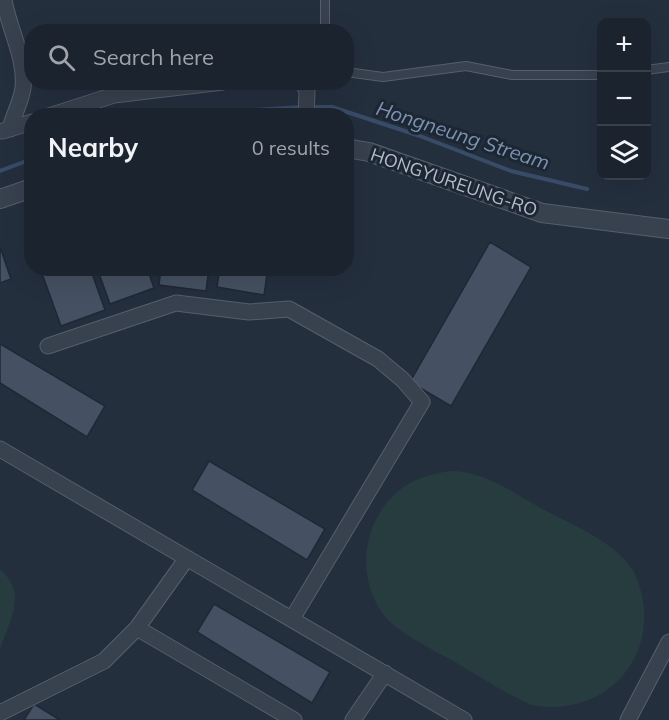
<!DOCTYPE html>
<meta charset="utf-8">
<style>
:root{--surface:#1b232e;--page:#282f3a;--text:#f1f3f6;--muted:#a0a4aa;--line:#39404a}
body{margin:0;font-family:Mulish,sans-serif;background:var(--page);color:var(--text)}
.controls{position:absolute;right:18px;top:18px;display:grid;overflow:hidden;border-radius:12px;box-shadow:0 6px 24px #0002}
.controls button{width:54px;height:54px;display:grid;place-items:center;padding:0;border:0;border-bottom:2px solid var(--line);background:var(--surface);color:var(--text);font:30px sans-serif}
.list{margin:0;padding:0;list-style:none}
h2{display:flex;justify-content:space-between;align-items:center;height:78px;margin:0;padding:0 24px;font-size:26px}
h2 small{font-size:20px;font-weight:400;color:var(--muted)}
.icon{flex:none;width:33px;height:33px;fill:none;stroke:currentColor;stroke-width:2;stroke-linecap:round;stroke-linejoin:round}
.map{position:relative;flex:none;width:669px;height:720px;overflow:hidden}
.search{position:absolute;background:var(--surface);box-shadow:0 6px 24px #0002;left:24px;top:24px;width:330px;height:66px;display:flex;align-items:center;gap:15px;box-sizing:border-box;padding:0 21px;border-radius:24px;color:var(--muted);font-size:22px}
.panel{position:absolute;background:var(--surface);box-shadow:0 6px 24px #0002;left:24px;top:108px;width:330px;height:168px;border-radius:24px}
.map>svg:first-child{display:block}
.green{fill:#263c3f}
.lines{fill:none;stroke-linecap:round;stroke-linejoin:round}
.stream{stroke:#394c67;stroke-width:4}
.building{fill:#455162;stroke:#1f2835;stroke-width:1.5}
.service-casing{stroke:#565f6c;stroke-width:10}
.minor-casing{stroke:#565f6c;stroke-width:17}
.tertiary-casing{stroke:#565f6c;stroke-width:20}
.service{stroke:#38414e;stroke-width:8}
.minor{stroke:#38414e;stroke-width:15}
.tertiary{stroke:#38414e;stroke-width:18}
.labels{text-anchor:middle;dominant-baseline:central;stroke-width:6;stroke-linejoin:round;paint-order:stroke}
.street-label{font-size:18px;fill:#b4bcc9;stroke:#1d2633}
.water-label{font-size:20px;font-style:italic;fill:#7c92b1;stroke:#1d2633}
</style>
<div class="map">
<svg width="669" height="720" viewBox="0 0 669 720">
<rect width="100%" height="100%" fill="#242f3e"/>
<path class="green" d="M 452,471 C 485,472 511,491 539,507 C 570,524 613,540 633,570 C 669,644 614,720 531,705 C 505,693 480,677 455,662 C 437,652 417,642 400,630 C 364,605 357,553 378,516 C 393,487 421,474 452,471 Z
M 0,569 C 28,594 10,619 0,649 Z"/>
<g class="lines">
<path class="stream" d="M 310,107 L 332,107 L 420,136 L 511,171 L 587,189
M 151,116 L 303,107
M 0,171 L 32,159"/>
</g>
<path class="building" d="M 490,242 L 531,267 L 451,406 L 410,382 Z
M 0,247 L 11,279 L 0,283 Z
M 40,268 L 90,268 L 105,310 L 61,326 Z
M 97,268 L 147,268 L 154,288 L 110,304 Z
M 161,268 L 209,268 L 206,291 L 159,285 Z
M 220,268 L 268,268 L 264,295 L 217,287 Z
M 0,344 L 105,406 L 87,437 L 0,383 Z
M 209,461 L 325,529 L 307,560 L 192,490 Z
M 214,604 L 330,672 L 312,703 L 197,632 Z
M 34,704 L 60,720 L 24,720 Z"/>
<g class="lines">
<defs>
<path id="service" d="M 325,0 L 325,32
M 646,70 L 669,67
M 346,72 L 383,77 L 466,66 L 512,75 L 602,75"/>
<path id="minor" d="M 4,0 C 9,29 26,58 23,88 C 21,102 13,116 10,129
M 303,82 L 307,92 L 306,116
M 49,116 L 114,95 L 223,82
M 3,131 L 32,122
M 48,346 L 176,303 L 249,312 L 289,309 L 378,359 L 403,380 L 422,402 L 292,619
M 0,449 L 464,720
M 187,558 L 137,628 L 294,720
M 0,713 L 104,661 L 137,628
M 353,720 L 385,673
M 628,720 L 669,642"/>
<path id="tertiary" d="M 346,148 L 369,152 L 542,213 L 669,229
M 0,199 L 32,188"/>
</defs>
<use href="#service" class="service-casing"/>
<use href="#minor" class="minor-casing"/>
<use href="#tertiary" class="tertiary-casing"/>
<use href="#service" class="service"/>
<use href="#minor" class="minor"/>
<use href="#tertiary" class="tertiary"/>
</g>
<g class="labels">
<g class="street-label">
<text transform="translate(454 182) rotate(19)">HONGYUREUNG-RO</text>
</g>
<g class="water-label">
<text transform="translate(463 135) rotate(18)">Hongneung Stream</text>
</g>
</g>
</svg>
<div class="controls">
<button>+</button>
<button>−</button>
<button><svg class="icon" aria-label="layers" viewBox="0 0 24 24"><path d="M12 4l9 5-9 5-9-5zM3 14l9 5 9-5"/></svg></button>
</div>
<div class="search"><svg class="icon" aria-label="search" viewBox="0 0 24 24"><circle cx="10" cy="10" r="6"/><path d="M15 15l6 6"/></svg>Search here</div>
<section class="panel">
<h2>Nearby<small>0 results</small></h2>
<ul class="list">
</ul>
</section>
</div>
